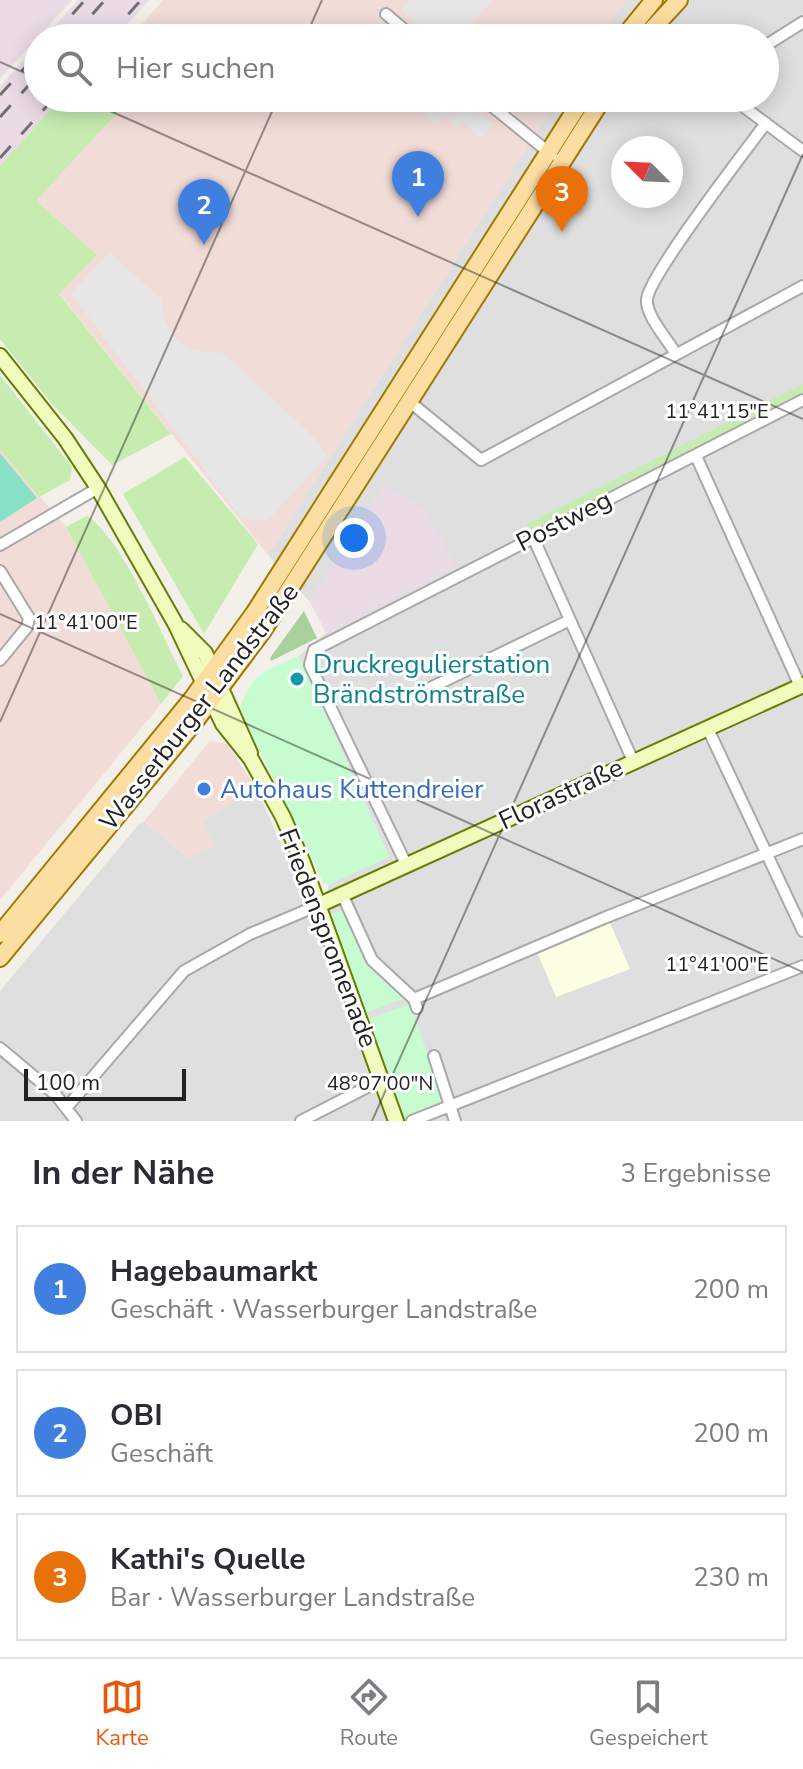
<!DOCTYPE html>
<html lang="de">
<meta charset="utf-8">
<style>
:root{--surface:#fff;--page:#f7f7f7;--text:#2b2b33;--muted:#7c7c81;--line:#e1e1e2;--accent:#ea580c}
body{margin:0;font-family:"Nunito Sans",sans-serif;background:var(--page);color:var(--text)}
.compass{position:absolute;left:611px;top:136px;width:72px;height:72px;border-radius:50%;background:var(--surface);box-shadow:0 4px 20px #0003;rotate:294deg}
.scale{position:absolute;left:24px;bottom:20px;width:162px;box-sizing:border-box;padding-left:8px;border:4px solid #222;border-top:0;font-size:22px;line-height:28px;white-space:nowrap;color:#222;-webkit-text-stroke:6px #fff;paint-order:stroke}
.you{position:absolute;left:354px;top:538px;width:28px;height:28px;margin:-20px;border:6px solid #fff;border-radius:50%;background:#1a73e8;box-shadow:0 0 0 12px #1a73e833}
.badge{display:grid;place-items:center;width:52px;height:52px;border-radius:50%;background:var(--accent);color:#fff;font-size:26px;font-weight:700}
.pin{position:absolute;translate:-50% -66px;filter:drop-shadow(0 2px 4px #0008)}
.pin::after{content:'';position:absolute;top:42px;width:28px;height:24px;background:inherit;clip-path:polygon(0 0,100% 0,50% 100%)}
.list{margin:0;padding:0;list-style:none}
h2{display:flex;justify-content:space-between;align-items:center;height:104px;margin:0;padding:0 32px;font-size:34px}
h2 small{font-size:26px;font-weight:400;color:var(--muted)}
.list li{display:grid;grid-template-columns:52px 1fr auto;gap:24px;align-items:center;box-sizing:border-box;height:128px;margin:0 16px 16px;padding:0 16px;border:2px solid var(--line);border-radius:0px}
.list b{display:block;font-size:30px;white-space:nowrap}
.list p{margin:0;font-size:26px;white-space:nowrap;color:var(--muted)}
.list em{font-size:26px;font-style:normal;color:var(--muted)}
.icon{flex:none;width:44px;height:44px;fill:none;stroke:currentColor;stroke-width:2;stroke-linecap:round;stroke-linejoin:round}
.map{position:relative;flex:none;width:803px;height:1121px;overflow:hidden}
.search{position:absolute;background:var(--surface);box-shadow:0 4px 20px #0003;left:24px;right:24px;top:24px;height:88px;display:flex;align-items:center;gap:20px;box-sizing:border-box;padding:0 28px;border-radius:44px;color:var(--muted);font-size:30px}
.sheet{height:536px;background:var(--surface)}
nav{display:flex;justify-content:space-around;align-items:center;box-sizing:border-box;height:112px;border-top:2px solid var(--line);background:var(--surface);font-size:22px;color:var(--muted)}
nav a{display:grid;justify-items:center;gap:4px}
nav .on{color:var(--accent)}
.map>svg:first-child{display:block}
.residential{fill:#e0dfdf;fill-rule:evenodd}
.commercial{fill:#f2dcd8}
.industrial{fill:#ebdbe6}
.education{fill:#fdffe5}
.grass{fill:#c7ecaf}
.forest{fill:#a8d19d}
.park{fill:#c7fbd0}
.pitch{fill:#87e1c6}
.parking{fill:#e6e6e6}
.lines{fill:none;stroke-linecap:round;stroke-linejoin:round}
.street-casing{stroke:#a9a9a9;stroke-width:14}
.secondary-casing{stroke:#667e04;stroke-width:18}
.primary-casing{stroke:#a07900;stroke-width:20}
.street{stroke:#fff;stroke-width:10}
.secondary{stroke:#f2fbbe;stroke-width:14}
.primary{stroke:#fddea2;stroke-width:16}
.rail{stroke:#707070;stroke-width:3;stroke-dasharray:16 16;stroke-linecap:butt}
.ticks{fill:none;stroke:#222;stroke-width:2;stroke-opacity:0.45}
.culture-dot{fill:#0f9aa8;stroke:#fff;stroke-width:3}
.shop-dot{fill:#3f7fe0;stroke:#fff;stroke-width:3}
.labels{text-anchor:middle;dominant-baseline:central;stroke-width:6;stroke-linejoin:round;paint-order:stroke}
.street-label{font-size:26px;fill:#222;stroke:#fff}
.culture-label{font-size:26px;fill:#0d838f;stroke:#fff;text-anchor:start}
.shop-label{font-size:26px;fill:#366cbe;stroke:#fff;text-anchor:start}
.ticks-label{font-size:20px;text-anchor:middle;fill:#222;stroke:#fff;stroke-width:6;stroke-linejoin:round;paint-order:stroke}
</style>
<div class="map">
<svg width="803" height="1121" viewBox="0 0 803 1121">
<rect width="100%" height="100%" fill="#f2f0e9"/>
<path class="residential" d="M 626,0 L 803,0 L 803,1121 L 405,1121 L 330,915 L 328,885 L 389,856 L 299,656 L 326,633 L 455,567 L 385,486 L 310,602 L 268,555 L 558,98 L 765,98 L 765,38 L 596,38 ZM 623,148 L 671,148 L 671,196 L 623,196 Z
M 256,788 L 294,873 L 389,1121 L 0,1121 L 0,991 L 139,824 L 144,821 L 188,858 L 203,820 Z"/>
<path class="commercial" d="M 163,0 L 626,0 L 596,38 L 130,38 Z
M 126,98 L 558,98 L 268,555 L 59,293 L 36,201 L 128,101 Z
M 0,449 L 66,527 L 161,704 L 0,900 Z
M 210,741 L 227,744 L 256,788 L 203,820 L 216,846 L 188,858 L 144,821 Z"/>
<path class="industrial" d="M 0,0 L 72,0 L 0,79 Z
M 78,0 L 149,0 L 115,38 L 44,38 Z
M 38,44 L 38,98 L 61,98 L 0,166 L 0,86 Z
M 384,485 L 426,510 L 456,567 L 326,633 L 310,602 Z"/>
<path class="education" d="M 610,923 L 630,969 L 556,997 L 538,954 Z"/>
<path class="grass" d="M 61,98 L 129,100 L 36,201 L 97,255 L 59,294 L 171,434 L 112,465 L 52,404 L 0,339 L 0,166 Z
M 0,375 L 72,467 L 70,480 L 39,497 L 0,449 Z
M 803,384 L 803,393 L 530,530 L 527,524 Z
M 185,457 L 258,544 L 204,634 L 123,494 Z
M 87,516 C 123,539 162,636 183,676 L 161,704 L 66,527 Z"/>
<path class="forest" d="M 304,611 L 317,638 L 271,661 L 270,658 Z"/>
<path class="park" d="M 299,656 L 389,857 L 328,885 L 324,884 L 240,709 C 251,672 266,671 299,656 Z
M 342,910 L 368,962 L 406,998 L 365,1013 L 330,915 Z
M 410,1004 L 444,1101 L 405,1120 L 369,1019 Z"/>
<path class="pitch" d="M 0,453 L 37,498 L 0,522 Z"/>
<path class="parking" d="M 409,0 L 493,0 L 459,38 L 432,38 L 401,10 Z
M 407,98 L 462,98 L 493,125 L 481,138 L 463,122 L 458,128 L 443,115 L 436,123 Z
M 109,252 L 161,299 L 165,321 L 177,341 L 195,351 L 223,353 L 317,440 L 327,457 L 267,521 L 242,519 L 71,294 Z"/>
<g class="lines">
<defs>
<path id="street" d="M 386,14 L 414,38
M 765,46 L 803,22
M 482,98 L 552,155
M 732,98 L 803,151
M 676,354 C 668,340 645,315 647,299 C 650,274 746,150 766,123
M 410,402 L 481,460 L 803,286
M 696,456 L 800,686
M 533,537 L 633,761
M 0,545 L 98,488
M 0,571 L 29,618 L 27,627 L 0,660
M 432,687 L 570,620
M 707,727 L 803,931
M 406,864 L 310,665 L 314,650 L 803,400
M 342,894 L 372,960 L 414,999 L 417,1008
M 414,999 L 604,918 L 803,839
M 0,1048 L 56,1095 L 76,1121
M 434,1056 L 455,1121
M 67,1107 L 184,971 L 250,934 L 319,905
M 301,1121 L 381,1080
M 412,1121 L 803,966"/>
<path id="secondary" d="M 0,356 L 65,438 L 98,488 L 175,623 L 223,724 L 251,759 L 283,817 L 303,863 L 396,1121
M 181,629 L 205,653 L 250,753
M 319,905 L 803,685"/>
<path id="primary" d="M 623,38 L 654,0
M 644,38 L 679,0
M 0,934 L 192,699 L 255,612 L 583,98
M 0,958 L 193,724 L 262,632 L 603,98"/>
</defs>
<use href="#street" class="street-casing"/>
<use href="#secondary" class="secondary-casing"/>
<use href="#primary" class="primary-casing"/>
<use href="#street" class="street"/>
<use href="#secondary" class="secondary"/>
<use href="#primary" class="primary"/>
<path class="rail" d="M 51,38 L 85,0
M 71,38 L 105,0
M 107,38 L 141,0
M 0,95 L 38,53
M 0,117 L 38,75
M 0,158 L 54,98"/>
</g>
<path class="ticks" d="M 305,38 L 322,0M 0,62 L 38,79M 81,98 L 803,419M 0,614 L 803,972M 0,722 L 278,98M 372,1121 L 803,154"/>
<circle class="culture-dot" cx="297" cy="679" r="8"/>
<circle class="shop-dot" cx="204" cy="789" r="8"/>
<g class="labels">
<g class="street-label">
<text transform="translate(564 521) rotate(-27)">Postweg</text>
<text transform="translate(199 707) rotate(-52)">Wasserburger Landstraße</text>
<text transform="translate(561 794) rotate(-25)">Florastraße</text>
<text transform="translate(328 938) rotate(69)">Friedenspromenade</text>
</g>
<g class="culture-label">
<text x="313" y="664">Druckregulierstation<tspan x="313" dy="30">Brändströmstraße</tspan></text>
</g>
<g class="shop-label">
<text x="220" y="789">Autohaus Kuttendreier</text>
</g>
</g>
<g class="ticks-label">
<text x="717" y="418">11°41'15"E</text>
<text x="86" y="629">11°41'00"E</text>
<text x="717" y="971">11°41'00"E</text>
<text x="380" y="1090">48°07'00"N</text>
</g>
</svg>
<svg class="compass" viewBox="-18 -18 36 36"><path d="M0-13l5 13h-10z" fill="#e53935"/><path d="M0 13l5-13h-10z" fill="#7c7c81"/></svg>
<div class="scale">100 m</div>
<div class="you"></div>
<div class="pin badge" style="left:418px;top:217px;background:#3f7fe0">1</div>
<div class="pin badge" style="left:204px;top:245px;background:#3f7fe0">2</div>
<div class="pin badge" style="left:562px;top:232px;background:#e8710a">3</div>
<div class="search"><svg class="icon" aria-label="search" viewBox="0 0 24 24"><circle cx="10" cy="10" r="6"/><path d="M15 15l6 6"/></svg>Hier suchen</div>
</div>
<section class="sheet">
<h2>In der Nähe<small>3 Ergebnisse</small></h2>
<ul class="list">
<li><span class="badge" style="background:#3f7fe0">1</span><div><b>Hagebaumarkt</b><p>Geschäft · Wasserburger Landstraße</p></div><em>200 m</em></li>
<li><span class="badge" style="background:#3f7fe0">2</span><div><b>OBI</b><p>Geschäft</p></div><em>200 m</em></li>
<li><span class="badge" style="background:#e8710a">3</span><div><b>Kathi's Quelle</b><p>Bar · Wasserburger Landstraße</p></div><em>230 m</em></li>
</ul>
</section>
<nav>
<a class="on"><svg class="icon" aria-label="map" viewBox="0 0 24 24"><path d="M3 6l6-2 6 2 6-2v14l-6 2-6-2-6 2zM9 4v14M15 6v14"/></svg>Karte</a>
<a><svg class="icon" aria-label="directions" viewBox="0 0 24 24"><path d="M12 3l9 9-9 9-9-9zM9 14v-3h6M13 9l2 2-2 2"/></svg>Route</a>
<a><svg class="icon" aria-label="saved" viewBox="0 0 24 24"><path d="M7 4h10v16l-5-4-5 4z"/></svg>Gespeichert</a>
</nav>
